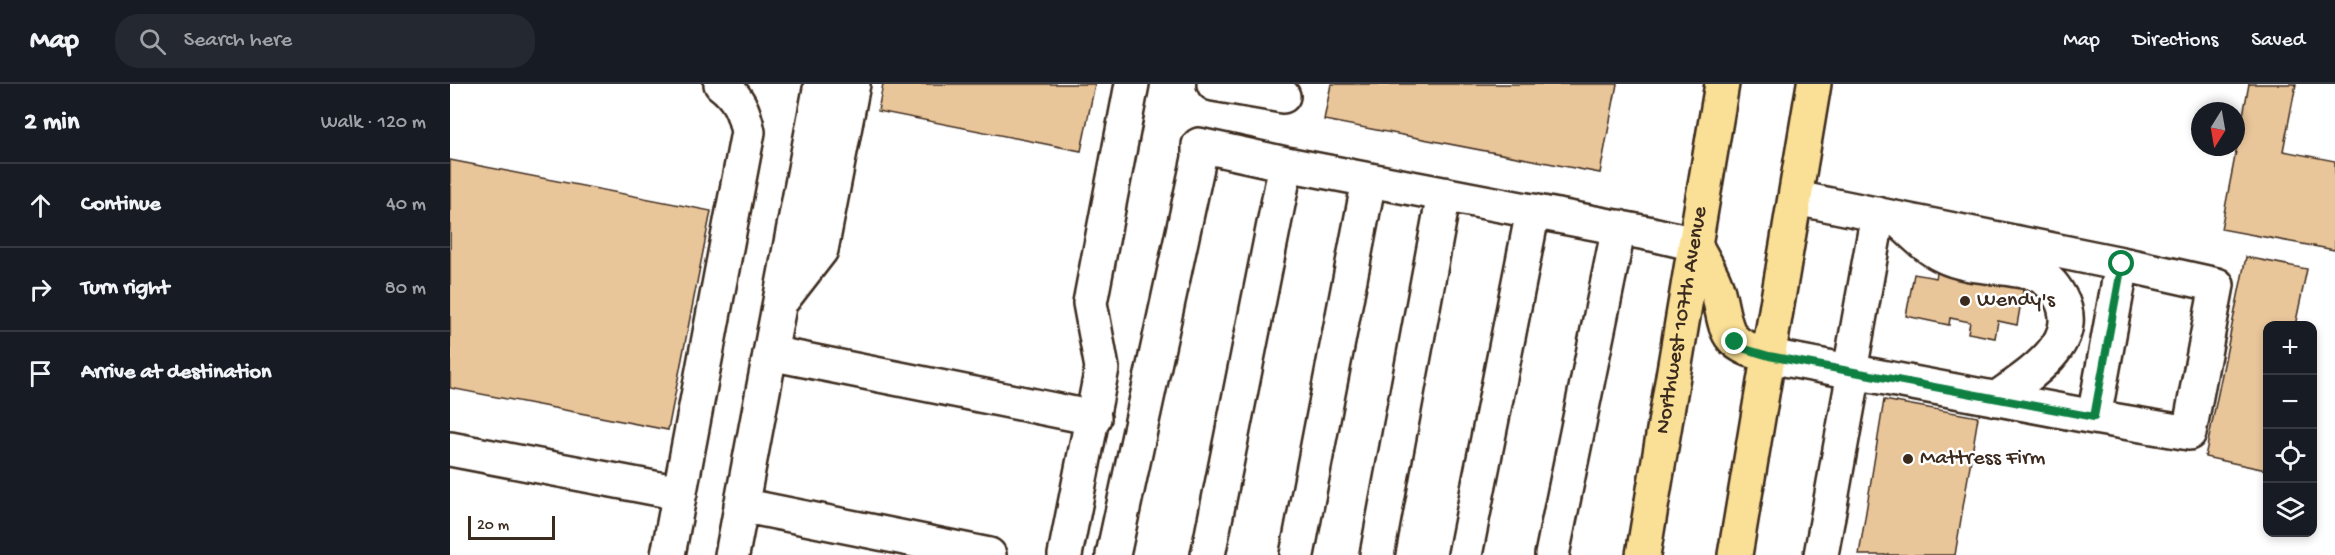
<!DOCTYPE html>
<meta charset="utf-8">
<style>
:root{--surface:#171b24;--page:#242831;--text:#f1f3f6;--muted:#9ea1a6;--line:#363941}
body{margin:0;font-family:"Gochi Hand",sans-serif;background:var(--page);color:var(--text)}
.controls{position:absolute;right:18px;bottom:18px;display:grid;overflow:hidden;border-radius:12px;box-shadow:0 3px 9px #0003}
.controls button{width:54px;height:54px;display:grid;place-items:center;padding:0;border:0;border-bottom:2px solid var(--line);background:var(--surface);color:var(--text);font:30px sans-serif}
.compass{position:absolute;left:1741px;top:18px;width:54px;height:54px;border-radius:50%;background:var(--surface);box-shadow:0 3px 9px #0003;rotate:191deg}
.scale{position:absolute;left:18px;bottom:15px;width:87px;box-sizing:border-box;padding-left:6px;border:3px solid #3b2a1e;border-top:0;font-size:16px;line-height:21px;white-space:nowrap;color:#3b2a1e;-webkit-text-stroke:4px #fff;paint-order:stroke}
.stop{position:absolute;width:18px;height:18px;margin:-14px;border:4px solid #0b8043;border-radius:50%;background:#fff}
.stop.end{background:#0b8043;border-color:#fff;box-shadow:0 2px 6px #0008}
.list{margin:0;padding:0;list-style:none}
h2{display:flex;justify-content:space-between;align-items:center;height:78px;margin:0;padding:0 24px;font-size:26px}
h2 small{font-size:20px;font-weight:400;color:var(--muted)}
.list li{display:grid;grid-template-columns:39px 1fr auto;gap:18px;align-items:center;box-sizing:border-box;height:84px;padding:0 24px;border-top:2px solid var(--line)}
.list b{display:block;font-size:22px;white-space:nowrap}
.list em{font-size:20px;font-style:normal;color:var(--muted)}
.icon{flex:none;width:33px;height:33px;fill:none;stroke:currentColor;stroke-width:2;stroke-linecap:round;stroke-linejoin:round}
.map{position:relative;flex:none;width:1885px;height:471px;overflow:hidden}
header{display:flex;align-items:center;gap:36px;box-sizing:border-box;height:84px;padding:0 30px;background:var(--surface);border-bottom:2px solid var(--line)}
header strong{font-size:28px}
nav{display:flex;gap:33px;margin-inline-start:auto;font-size:21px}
.search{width:420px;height:54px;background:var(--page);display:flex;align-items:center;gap:15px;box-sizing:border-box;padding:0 21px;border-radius:24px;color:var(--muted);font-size:22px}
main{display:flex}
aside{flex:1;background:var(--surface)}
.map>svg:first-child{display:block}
.building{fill:#e9c59a;stroke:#3b2a1e;stroke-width:1.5}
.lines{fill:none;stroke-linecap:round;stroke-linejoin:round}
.minor-casing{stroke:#3b2a1e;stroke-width:38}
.major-casing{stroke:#3b2a1e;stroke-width:38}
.minor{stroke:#fff;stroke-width:33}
.major{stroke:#fadf96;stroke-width:33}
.route{stroke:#0b8043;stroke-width:8}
.poi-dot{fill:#3b2a1e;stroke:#fff;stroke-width:2}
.labels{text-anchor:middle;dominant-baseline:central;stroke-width:5;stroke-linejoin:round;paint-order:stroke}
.poi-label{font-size:22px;fill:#3b2a1e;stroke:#fff;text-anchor:start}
.street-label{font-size:22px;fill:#3b2a1e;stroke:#fff}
</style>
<header>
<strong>Map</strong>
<div class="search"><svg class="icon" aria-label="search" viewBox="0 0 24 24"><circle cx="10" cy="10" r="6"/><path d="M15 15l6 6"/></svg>Search here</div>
<nav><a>Map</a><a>Directions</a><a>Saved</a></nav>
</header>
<main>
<aside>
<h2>2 min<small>Walk · 120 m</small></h2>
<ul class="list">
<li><svg class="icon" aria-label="ahead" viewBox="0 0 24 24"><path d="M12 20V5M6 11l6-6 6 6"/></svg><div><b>Continue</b></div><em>40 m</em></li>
<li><svg class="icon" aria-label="right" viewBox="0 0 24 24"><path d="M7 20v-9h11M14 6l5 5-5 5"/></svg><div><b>Turn right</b></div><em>80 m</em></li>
<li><svg class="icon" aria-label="arrive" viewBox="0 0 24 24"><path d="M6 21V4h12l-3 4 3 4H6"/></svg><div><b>Arrive at destination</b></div></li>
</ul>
</aside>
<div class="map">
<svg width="1885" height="471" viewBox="0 0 1885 471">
<rect width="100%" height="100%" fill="#fff"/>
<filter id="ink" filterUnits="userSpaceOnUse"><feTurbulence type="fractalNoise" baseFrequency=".0167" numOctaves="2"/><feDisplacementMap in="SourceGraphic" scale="12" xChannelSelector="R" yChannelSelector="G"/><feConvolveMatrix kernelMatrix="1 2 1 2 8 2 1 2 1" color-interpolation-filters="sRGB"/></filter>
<g filter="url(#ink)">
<path class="building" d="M 433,0 L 645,0 L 631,67 L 428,27 Z
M 881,0 L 1167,0 L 1150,89 L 874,36 Z
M 1799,0 L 1846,0 L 1833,67 L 1885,77 L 1885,166 L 1771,145 Z
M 0,76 L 261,127 L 218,346 L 0,304 Z
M 1796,173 L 1857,185 L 1845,242 L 1818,242 L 1818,377 L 1816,386 L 1755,373 Z
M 1488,184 L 1574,201 L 1567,241 L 1548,237 L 1545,254 L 1518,249 L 1520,238 L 1500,234 L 1499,241 L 1456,232 L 1464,190 L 1486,194 Z
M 1434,316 L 1528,333 L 1505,471 L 1409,471 Z"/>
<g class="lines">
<defs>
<path id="minor" d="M 764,0 L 833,12
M 1447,135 C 1462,148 1476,164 1494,172 C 1520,185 1561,181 1588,191 C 1599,195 1605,204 1610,213 C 1635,259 1577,292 1546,315
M 333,215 L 371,166 L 403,0
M 320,269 L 644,334
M 1319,272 L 1644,333 L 1672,180 L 1346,114
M 1400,287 L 1428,130
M 1644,333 L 1739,349 L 1767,201 L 1672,180
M 0,365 L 230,409
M 291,421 L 539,471
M 218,471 L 298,48 C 294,27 288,13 271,0
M 282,471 L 371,0
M 615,471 L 652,284 L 640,219 L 682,0
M 663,471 L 749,74 L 749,61 L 836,80
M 758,471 L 836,80 L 1202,150 L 1245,160
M 847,471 L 919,96
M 927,471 L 994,110
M 1015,471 L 1083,127
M 1102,471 L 1169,143
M 1371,471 L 1404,288"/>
<g id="major">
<path d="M 1245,160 C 1252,175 1264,192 1268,208 C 1278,250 1273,259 1319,272"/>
<path id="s1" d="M 1193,471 L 1272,0"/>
<path d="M 1285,471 L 1364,0"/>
</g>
</defs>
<use href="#minor" class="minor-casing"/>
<use href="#major" class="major-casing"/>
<use href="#minor" class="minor"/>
<use href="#major" class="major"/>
</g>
</g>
<g class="lines" filter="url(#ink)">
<path class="route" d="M 1285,258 L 1295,265 L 1319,272 L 1644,333 L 1672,180"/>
</g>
<g class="poi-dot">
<circle cx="1515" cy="217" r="6"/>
<circle cx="1458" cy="375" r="6"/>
</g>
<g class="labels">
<g class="poi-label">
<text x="1527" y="217">Wendy's</text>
<text x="1470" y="375">Mattress Firm</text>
</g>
<g class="street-label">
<text stroke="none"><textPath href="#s1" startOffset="238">Northwest 107th Avenue</textPath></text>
</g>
</g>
</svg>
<div class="controls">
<button>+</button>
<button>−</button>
<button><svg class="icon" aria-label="locate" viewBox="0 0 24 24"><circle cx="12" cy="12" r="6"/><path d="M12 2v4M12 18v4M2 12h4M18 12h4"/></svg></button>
<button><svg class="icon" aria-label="layers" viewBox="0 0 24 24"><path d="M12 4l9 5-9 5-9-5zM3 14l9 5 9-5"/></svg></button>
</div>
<svg class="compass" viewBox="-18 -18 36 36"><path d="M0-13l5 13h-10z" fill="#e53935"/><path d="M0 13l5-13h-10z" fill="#9ea1a6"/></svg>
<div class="scale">20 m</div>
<div class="stop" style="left:1672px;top:180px"></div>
<div class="stop end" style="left:1285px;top:258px"></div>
</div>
</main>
